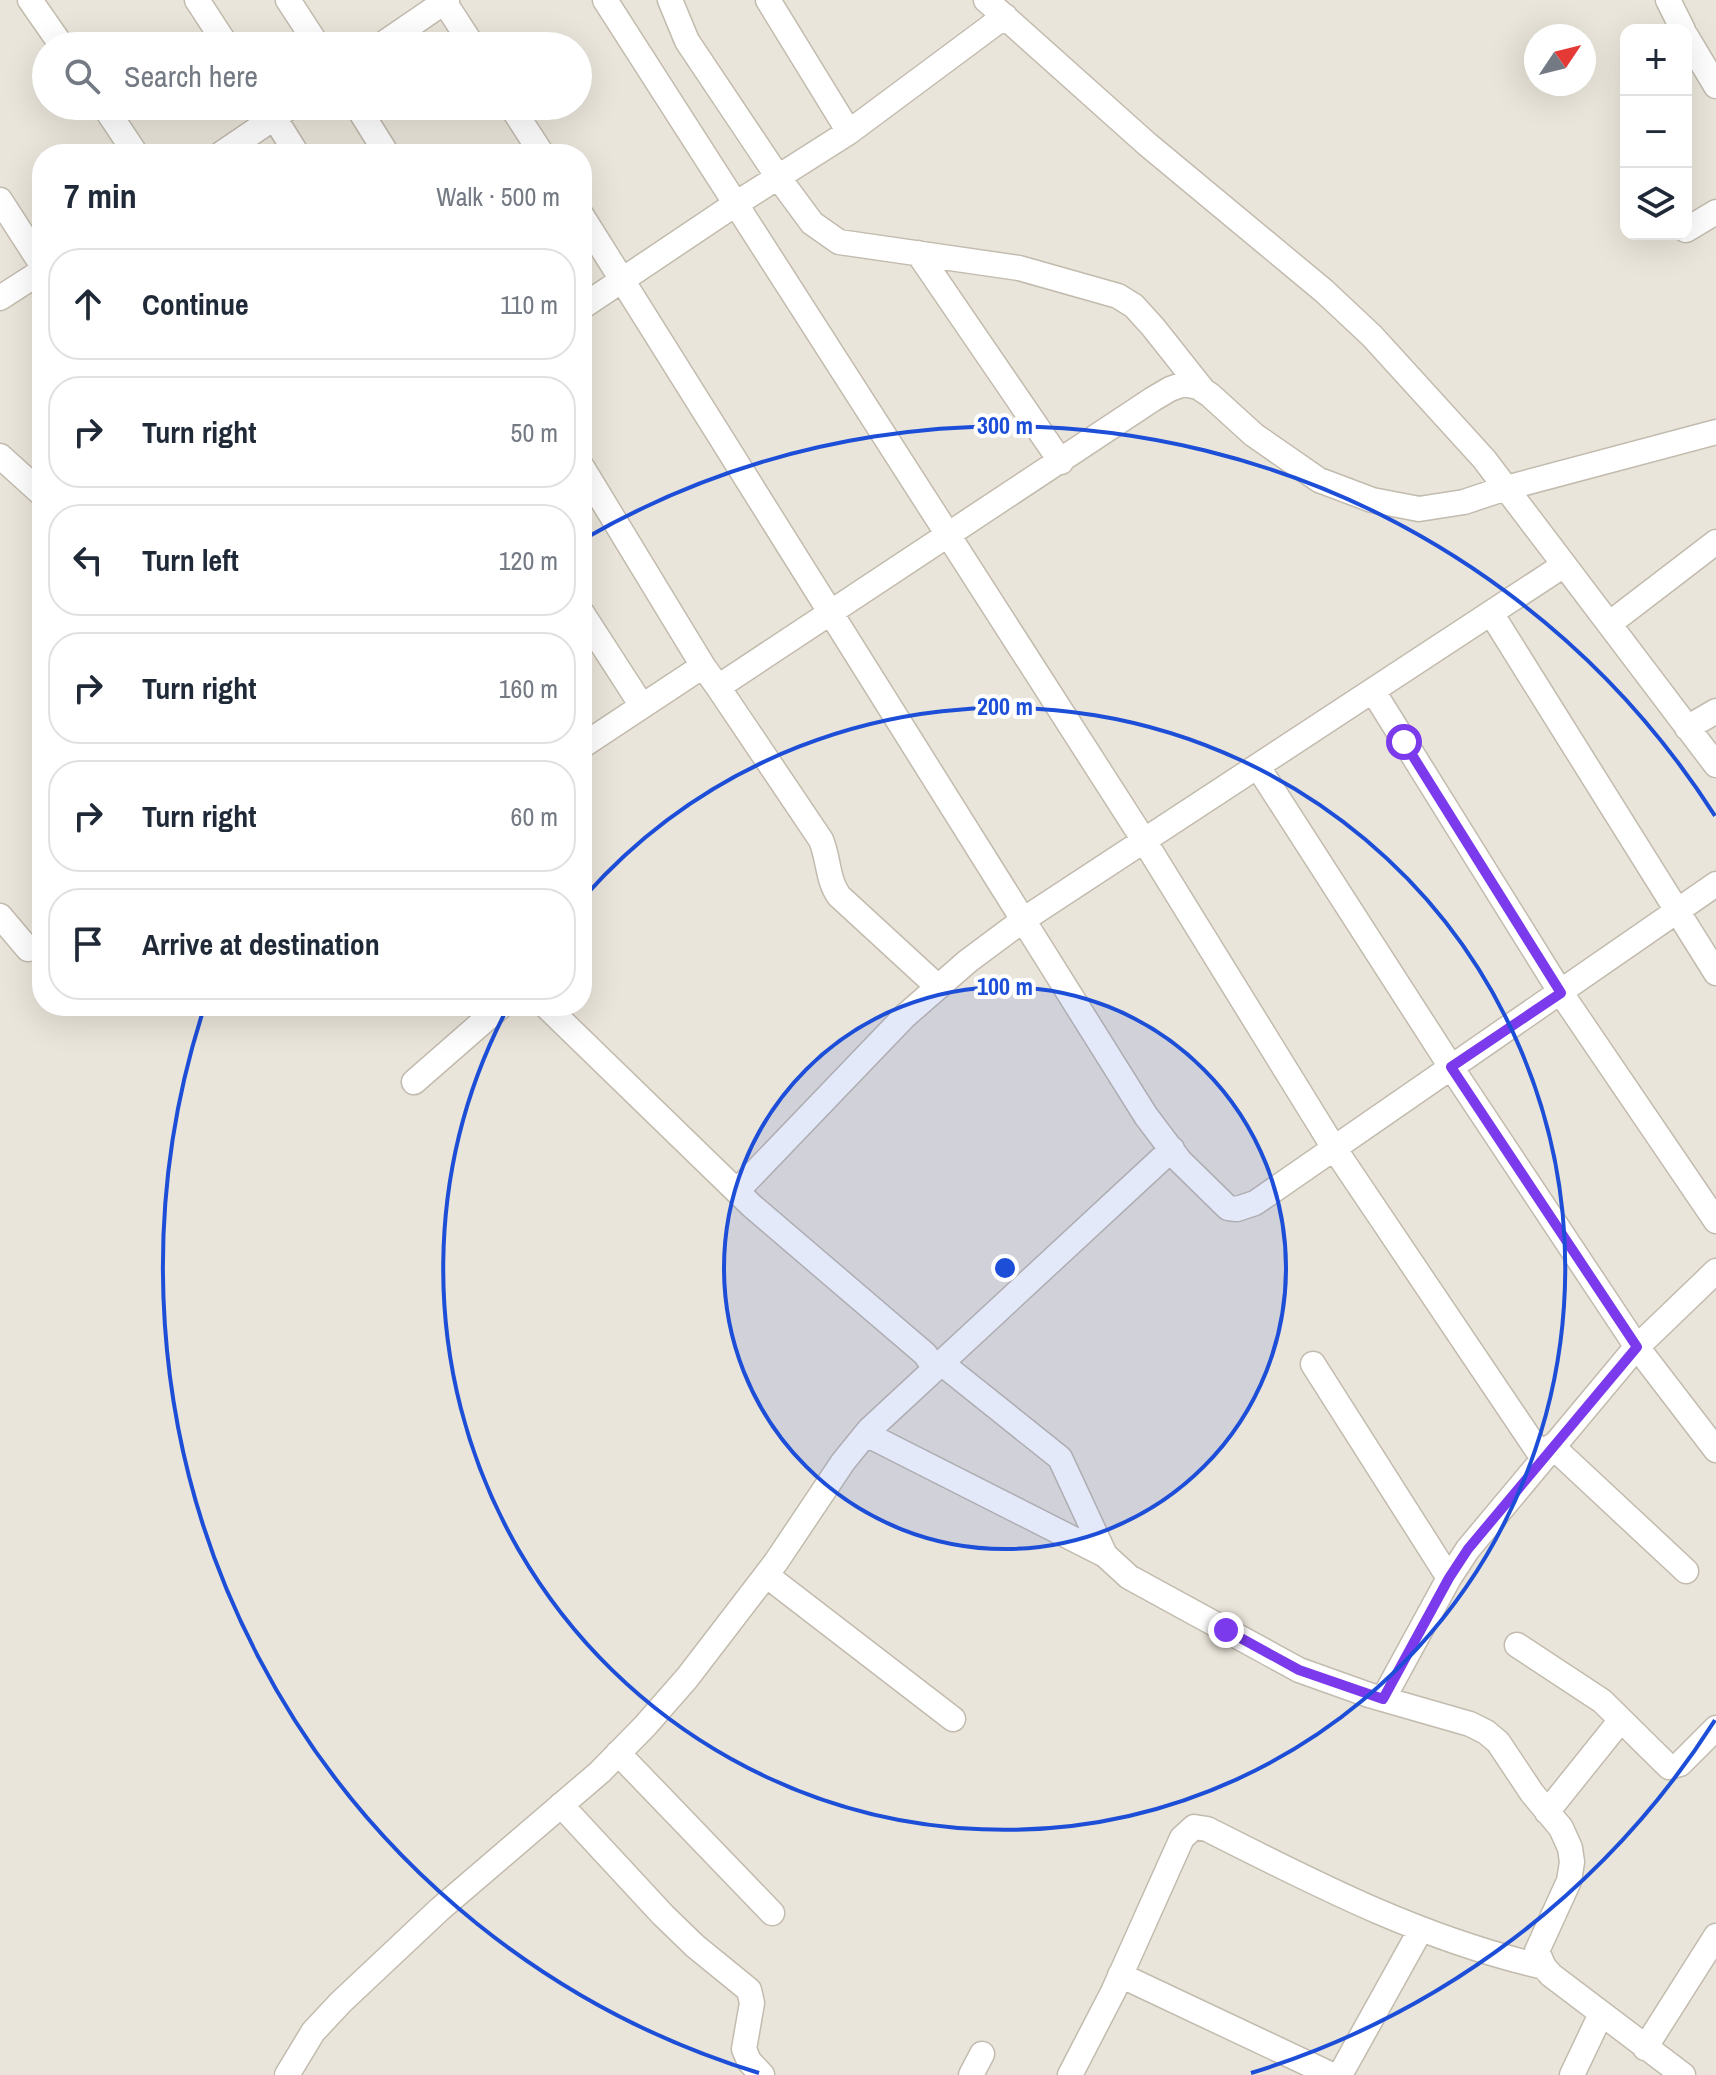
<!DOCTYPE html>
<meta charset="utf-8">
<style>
:root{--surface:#fff;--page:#f2f2f3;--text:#1f2937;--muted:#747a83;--line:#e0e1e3}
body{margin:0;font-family:"Archivo Narrow",sans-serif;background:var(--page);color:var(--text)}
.controls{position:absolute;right:24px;top:24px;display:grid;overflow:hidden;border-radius:16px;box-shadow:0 8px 32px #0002}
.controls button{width:72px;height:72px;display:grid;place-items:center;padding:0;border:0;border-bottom:2px solid var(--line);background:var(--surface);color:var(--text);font:40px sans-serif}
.compass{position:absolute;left:1524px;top:24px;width:72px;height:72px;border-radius:50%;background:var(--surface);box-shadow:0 8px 32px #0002;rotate:55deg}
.stop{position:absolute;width:24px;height:24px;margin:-18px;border:6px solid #7c3aed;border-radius:50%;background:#fff}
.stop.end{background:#7c3aed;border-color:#fff;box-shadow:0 2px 8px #0008}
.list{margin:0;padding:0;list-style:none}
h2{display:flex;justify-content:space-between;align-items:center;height:104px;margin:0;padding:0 32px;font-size:34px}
h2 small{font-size:26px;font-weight:400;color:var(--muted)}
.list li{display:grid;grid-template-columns:52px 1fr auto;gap:24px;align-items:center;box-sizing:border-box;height:112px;margin:0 16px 16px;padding:0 16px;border:2px solid var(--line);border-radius:32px}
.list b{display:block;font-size:30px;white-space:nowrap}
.list em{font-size:26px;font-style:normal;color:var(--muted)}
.icon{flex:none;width:44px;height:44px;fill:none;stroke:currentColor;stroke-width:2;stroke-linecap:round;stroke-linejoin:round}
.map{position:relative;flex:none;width:1716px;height:2075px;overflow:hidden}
.search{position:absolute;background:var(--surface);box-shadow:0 8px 32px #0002;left:32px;top:32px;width:560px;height:88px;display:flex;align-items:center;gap:20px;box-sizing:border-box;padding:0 28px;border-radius:44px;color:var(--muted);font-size:30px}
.panel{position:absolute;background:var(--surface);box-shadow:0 8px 32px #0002;left:32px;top:144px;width:560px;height:872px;border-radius:32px}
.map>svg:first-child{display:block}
.residential{fill:#eae5da;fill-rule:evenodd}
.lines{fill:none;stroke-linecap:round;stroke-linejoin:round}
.minor-casing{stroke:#c2bbae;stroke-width:27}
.minor{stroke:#fff;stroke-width:24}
.route{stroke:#7c3aed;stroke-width:10}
.ring{fill:none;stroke:#1d4ed8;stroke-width:4}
.centre{fill:#1d4ed8;stroke:#fff;stroke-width:4}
.ring-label{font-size:24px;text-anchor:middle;font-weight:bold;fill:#1d4ed8;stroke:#fff;stroke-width:8;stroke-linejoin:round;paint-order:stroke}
</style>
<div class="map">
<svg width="1716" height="2075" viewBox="0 0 1716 2075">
<rect width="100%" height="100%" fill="#f6f3ec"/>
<path class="residential" d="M 0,0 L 1716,0 L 1716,2075 L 0,2075 ZM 1626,30 L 1686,30 L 1686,234 L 1626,234 ZM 1536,36 L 1584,36 L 1584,84 L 1536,84 ZM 46,46 L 578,46 L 578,106 L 46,106 ZM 42,154 L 582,154 L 582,1006 L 42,1006 Z"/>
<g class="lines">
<defs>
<path id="minor" d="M 30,0 L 62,46
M 197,0 L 227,46
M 288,0 L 318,46
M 443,0 L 473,46
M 605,0 L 1145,842 L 1334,1148 L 1542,1457
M 670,0 L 687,41 L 778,177 L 812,223 L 839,242 L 1019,268 L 1118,296 L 1134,306 L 1153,327 L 1203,390
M 768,0 L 849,132
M 986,0 L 1147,144 L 1324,291 L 1372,336 L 1484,459 L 1716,765
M 1668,0 L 1683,30
M 1686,36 L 1716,86
M 380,46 L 447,0
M 104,106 L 136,154
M 267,106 L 297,154
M 357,106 L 387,154
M 511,106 L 542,154
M 221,154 L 291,106
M 0,200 L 42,265
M 582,216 L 1146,1116 L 1180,1161 L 1228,1208 L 1237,1209 L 1255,1203 L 1716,884
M 1686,230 L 1716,212
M 918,253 L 1061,462
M 0,298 L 42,271
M 582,307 L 734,205 L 849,132 L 1005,16
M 0,456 L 42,494
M 582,467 L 703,666
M 582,613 L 642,706
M 1491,613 L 1716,973
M 1609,624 L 1716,542
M 718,687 L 821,840 C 829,859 827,879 839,896 L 938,987
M 1373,691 L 1561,993 L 1716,1221
M 1687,728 L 1716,711
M 582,746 L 703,666 L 718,687 L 1153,399 L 1170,389 L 1184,384 L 1198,387 L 1210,395 L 1254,435 L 1319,480 L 1372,500 L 1419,509 L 1464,502 L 1506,488 L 1716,432
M 1258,767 L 1451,1067 L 1637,1347 L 1716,1450
M 0,916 L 28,949 L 42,947
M 546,1006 L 752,1206 L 925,1354 L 934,1367
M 414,1082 L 501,1006
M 737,1191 L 905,1016 L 968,961 L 1023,920 L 1564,565
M 940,1362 L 1060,1458 L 1105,1555 L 1129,1577 L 1299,1670 L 1369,1695 L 1470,1724 L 1486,1732 L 1498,1742 L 1532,1793 L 1561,1828 L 1570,1848 L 1572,1862 L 1569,1881 L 1537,1951 L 1544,1967 L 1551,1975 L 1683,2075
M 1313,1364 L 1449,1578
M 866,1434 L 1105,1555
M 1552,1446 L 1686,1571
M 766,1575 L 953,1719
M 1517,1645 L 1602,1701 L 1669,1767 L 1680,1764 L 1716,1728
M 1383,1699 L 1449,1578 L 1468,1549 L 1634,1350 L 1716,1271
M 618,1753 L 772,1913
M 561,1805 L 663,1915 L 695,1946 L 749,1990 L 752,2003 L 744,2049 L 749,2061 L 762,2075
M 1547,1812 L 1620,1721
M 1120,1975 L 1332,2075
M 1645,2048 L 1716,1936
M 287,2075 L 313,2032 L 341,2002 L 440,1909 L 600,1772 L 645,1726 L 687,1678 L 776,1562 L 843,1462 L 869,1430 L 1172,1149
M 971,2075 L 982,2054
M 1070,2075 L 1113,1992 L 1182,1838 L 1194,1827 L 1207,1829 C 1318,1885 1422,1939 1544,1967
M 1340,2075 L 1420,1931
M 1572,2075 L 1601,2014"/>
</defs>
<use href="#minor" class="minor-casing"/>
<use href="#minor" class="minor"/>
</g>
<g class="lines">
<path class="route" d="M 1226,1630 L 1299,1670 L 1383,1699 L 1449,1578 L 1468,1549 L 1637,1347 L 1451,1067 L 1561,993 L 1404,742"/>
</g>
<circle cx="1005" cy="1268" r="281" fill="#1d4ed8" fill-opacity=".12"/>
<g class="ring">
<circle cx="1005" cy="1268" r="281"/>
<path d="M585 896A561 561 0 1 1 507 1009"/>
<path d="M1715 1720A842 842 0 0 1 1251 2073M759 2073A842 842 0 0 1 204 1008M584 539A842 842 0 0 1 1715 816"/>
</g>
<circle cx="1005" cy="1268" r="12" class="centre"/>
<g class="ring-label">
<text x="1005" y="434">300 m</text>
<text x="1005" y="715">200 m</text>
<text x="1005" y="995">100 m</text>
</g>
</svg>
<div class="controls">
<button>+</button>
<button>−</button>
<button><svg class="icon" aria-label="layers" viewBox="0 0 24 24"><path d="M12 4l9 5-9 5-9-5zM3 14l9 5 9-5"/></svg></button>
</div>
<svg class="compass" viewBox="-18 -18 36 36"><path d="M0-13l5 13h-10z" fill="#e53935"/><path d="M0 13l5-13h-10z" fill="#747a83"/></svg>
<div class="stop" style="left:1404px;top:742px"></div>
<div class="stop end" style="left:1226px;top:1630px"></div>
<div class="search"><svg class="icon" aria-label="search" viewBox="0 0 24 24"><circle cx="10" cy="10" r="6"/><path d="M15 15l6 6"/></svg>Search here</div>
<section class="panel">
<h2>7 min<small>Walk · 500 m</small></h2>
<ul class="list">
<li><svg class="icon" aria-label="ahead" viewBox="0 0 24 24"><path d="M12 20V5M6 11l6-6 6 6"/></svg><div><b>Continue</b></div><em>110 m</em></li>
<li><svg class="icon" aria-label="right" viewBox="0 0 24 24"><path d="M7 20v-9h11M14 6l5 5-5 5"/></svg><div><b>Turn right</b></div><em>50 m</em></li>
<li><svg class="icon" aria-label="left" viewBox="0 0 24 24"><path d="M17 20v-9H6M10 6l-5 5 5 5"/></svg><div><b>Turn left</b></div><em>120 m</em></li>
<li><svg class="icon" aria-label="right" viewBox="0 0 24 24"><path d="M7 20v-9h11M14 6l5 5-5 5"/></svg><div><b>Turn right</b></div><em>160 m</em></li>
<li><svg class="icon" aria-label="right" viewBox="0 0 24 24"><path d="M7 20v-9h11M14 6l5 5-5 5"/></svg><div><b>Turn right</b></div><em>60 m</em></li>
<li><svg class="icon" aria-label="arrive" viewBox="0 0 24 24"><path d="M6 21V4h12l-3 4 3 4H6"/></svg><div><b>Arrive at destination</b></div></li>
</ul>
</section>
</div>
